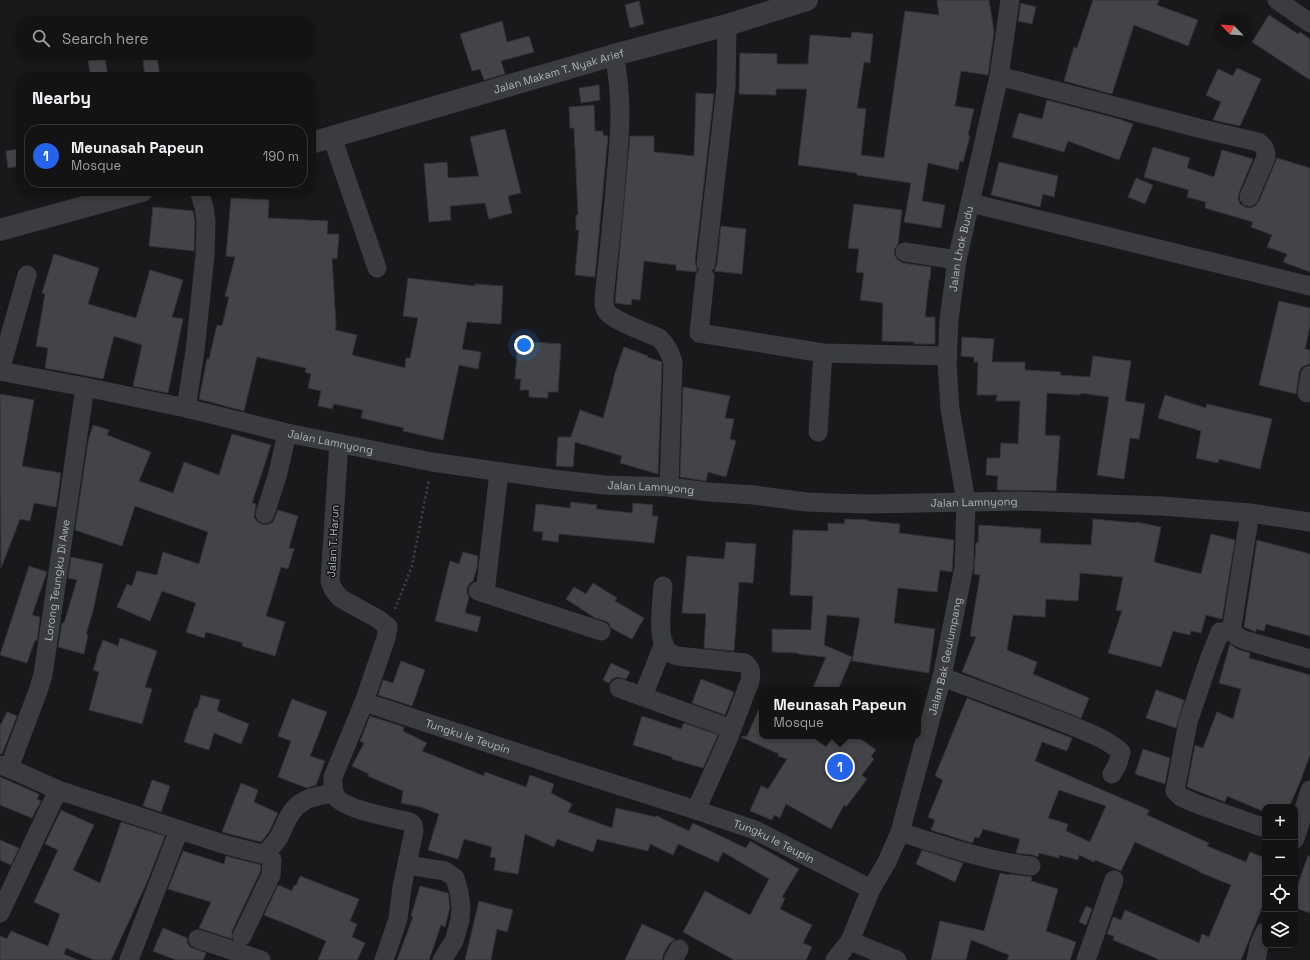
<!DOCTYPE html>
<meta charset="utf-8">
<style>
:root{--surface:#131314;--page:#1c1c1d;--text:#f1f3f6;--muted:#9d9ea0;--line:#323234;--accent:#2563eb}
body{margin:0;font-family:"Space Grotesk",sans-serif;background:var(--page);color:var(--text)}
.controls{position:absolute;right:12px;bottom:12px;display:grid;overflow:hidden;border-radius:8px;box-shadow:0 2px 6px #0003}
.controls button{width:36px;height:36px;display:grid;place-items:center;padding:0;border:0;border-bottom:1px solid var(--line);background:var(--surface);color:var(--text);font:20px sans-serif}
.compass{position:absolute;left:1214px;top:12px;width:36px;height:36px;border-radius:50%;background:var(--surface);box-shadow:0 2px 6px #0003;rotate:295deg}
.you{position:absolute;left:524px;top:345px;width:14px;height:14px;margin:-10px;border:3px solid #fff;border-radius:50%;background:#1a73e8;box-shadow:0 0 0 6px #1a73e833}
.badge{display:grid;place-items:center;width:26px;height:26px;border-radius:50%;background:var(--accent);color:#fff;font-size:13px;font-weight:700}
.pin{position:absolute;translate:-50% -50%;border:2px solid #fff;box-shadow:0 1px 4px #0006}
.popup{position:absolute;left:759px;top:687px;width:162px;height:52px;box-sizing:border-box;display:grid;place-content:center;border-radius:8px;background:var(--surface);filter:drop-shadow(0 1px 3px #0005);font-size:13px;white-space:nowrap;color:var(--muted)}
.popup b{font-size:15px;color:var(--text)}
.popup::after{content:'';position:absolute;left:50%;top:100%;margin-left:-8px;border:8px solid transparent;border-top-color:var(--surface)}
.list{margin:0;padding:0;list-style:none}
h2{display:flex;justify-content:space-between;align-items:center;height:52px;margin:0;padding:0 16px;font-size:17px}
h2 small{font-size:13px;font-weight:400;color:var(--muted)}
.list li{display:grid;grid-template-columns:26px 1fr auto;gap:12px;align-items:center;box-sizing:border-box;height:64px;margin:0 8px 8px;padding:0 8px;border:1px solid var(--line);border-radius:16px}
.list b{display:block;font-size:15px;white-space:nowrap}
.list p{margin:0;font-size:13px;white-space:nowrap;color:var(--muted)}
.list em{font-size:13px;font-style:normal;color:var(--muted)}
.icon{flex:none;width:22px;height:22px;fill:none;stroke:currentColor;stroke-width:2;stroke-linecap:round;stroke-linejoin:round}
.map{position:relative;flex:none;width:1310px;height:960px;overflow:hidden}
.search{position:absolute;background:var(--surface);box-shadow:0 2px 6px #0003;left:16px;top:16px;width:300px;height:44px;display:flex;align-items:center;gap:10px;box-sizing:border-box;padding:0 14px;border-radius:16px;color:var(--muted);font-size:15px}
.panel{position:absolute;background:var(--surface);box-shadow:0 2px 6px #0003;left:16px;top:72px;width:300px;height:124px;border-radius:16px}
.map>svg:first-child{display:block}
.building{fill:#434448;stroke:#333337;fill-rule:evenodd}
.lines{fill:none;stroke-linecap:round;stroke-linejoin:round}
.path{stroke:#404347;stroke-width:2.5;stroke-dasharray:2 3;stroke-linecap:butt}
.minor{stroke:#3a3c40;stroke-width:19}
.tertiary{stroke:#3a3c40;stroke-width:22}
.labels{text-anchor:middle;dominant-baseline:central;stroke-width:3;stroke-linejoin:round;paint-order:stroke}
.street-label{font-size:11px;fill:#abb2ba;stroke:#141416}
</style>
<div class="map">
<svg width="1310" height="960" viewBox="0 0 1310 960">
<rect width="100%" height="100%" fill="#19191b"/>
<path class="building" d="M 937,0 L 989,0 L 994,32 L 988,75 L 961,71 L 955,106 L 974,109 L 968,135 L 970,136 L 963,162 L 960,161 L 958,170 L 928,163 L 922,201 L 945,205 L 941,228 L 904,222 L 911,183 L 857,175 L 857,173 L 798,165 L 807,89 L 776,89 L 776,95 L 739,94 L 740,53 L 777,54 L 777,64 L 808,64 L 810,35 L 851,38 L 852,32 L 873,34 L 870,63 L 864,62 L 857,108 L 866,109 L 861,155 L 884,158 L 905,11 L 939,15 Z
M 1093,0 L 1159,0 L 1157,5 L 1198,20 L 1188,46 L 1134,25 L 1112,94 L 1064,81 L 1074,47 L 1077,48 Z
M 639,1 L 644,24 L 630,28 L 625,5 Z
M 1021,3 L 1036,7 L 1032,24 L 1018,21 Z
M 1269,15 L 1298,34 L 1300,32 L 1310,39 L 1310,80 L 1252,42 Z
M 502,21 L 507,42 L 529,36 L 534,52 L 501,61 L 505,74 L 484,80 L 480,69 L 472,71 L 460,34 Z
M 157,57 L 160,77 L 145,77 L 143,59 Z
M 105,58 L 108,77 L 91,77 L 88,61 Z
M 1237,68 L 1261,79 L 1240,126 L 1213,120 L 1221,102 L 1206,95 L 1218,69 L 1233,76 Z
M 599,85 L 600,100 L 581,103 L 579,88 Z
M 696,93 L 714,94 L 695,262 L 697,269 L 696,272 L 676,270 L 676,265 L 644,261 L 640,300 L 632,299 L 631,305 L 615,303 L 630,136 L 654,136 L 654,152 L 694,156 Z
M 1047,100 L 1119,119 L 1133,124 L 1119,160 L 1068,141 L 1064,152 L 1012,137 L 1019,113 L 1042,119 Z
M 594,105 L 595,131 L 603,131 L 603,135 L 608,136 L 595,277 L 575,275 L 579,230 L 576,230 L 576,215 L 578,215 L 576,170 L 574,128 L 570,128 L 569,107 Z
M 505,129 L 521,193 L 508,196 L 512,213 L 489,219 L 485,203 L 450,206 L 451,220 L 429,222 L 424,164 L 447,162 L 448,178 L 479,176 L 470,137 Z
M 1153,147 L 1190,158 L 1187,168 L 1214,177 L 1222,150 L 1253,159 L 1239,193 L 1238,198 L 1240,204 L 1245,207 L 1250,208 L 1255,206 L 1259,201 L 1277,158 L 1310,168 L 1310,272 L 1283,262 L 1287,254 L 1267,247 L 1272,235 L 1251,227 L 1253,222 L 1205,208 L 1206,202 L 1187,197 L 1189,190 L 1144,177 Z
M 19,149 L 21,166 L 8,168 L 6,151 Z
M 999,162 L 1058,176 L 1054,197 L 1043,194 L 1040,207 L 991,195 Z
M 1136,178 L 1153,185 L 1145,204 L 1128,197 Z
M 231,198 L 269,200 L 268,218 L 328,221 L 327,234 L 339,234 L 337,259 L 332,258 L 336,325 L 335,330 L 357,335 L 352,355 L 405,368 L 406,358 L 410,358 L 418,318 L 403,316 L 408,278 L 475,286 L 475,284 L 503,286 L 501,324 L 467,322 L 462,349 L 481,352 L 478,369 L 459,365 L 443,440 L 403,431 L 404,428 L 361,418 L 363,410 L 334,404 L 332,409 L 318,406 L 321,391 L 308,388 L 311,374 L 305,372 L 306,368 L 257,357 L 244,411 L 199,399 L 207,359 L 209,359 L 217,325 L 222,326 L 229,297 L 225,296 L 235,257 L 226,256 Z
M 854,204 L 902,210 L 898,244 L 894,250 L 895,256 L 898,260 L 903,263 L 931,267 L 930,280 L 929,280 L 925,317 L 935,317 L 935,344 L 914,344 L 914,342 L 882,341 L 883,303 L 860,300 L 864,273 L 856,272 L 859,249 L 848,248 Z
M 153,207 L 193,211 L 195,222 L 194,251 L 149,246 Z
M 721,226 L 746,229 L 742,274 L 714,271 L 717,264 Z
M 54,254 L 99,268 L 88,304 L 136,318 L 150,270 L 183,280 L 172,317 L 183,319 L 168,393 L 133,386 L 142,345 L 114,336 L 103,379 L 45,368 L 48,348 L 36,346 L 45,294 L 42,293 Z
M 1279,301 L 1310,308 L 1310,326 L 1305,349 L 1310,350 L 1310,364 L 1306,365 L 1301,368 L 1299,373 L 1296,394 L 1259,385 Z
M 962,337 L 994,339 L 992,362 L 1025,362 L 1025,370 L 1061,372 L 1060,375 L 1090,377 L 1093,356 L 1131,361 L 1125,401 L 1145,404 L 1139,439 L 1130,438 L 1124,479 L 1097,475 L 1109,397 L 1081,393 L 1080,395 L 1047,393 L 1045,435 L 1060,436 L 1056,491 L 997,490 L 998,476 L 986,475 L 987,458 L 1000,458 L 1001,443 L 1018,444 L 1020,401 L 996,401 L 997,395 L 977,395 L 978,362 L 974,362 L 974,357 L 961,356 Z
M 518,341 L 561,344 L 558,392 L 548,392 L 548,398 L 529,397 L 529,390 L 520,390 L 521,379 L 515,379 Z
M 624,347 L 648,356 L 647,357 L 662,362 L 662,364 L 658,474 L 620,463 L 622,456 L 575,442 L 573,467 L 556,466 L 558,437 L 571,437 L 580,410 L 603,418 L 614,379 L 613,379 Z
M 683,387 L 730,396 L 725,418 L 734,419 L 730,439 L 736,441 L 726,477 L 708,472 L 706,481 L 680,477 Z
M 0,394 L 34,400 L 22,466 L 61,473 L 56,507 L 34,503 L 30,521 L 20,519 L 1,568 Z
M 1165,395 L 1206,408 L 1207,404 L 1272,419 L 1260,469 L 1219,459 L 1218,463 L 1196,458 L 1201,431 L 1158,418 Z
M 93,425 L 109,430 L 107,435 L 151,452 L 139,481 L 173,493 L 184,462 L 219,475 L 232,434 L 271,445 L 252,503 L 256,504 L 254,517 L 257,521 L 261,524 L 267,525 L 273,522 L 278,510 L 298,516 L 289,548 L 294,549 L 288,569 L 281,567 L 266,616 L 285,622 L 275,656 L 242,646 L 243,643 L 206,632 L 204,638 L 186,632 L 196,603 L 162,591 L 150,621 L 117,607 L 127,584 L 132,586 L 137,571 L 157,575 L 163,552 L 199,564 L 208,532 L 135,506 L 122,546 L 75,530 L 88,442 Z
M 571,502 L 597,505 L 596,509 L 632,513 L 633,503 L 653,505 L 652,516 L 658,516 L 654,543 L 559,534 L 558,542 L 542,540 L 543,532 L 533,531 L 536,504 L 570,508 Z
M 845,519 L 868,520 L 868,521 L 900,524 L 899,533 L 954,540 L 952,572 L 940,570 L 937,592 L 898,588 L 894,623 L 935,629 L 929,673 L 852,661 L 860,618 L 827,615 L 824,645 L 852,657 L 838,690 L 812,690 L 826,657 L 798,654 L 798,653 L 772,652 L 772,629 L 811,630 L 813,596 L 790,595 L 793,530 L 828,531 L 828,523 L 844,524 Z
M 1093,519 L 1136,523 L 1136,522 L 1161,527 L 1154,562 L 1201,574 L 1211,534 L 1235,540 L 1222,619 L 1206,615 L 1201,633 L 1191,631 L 1190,635 L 1173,631 L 1161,667 L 1108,653 L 1122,611 L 1116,610 L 1123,577 L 1080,573 L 1078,601 L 1046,599 L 1045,617 L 1013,615 L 1007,650 L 1037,662 L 1033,674 L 1089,698 L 1081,718 L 962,672 L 976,637 L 970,636 L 980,575 L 974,574 L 976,542 L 978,543 L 979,525 L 1041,529 L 1040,543 L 1091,545 Z
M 1257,540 L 1310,554 L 1310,636 L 1266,624 L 1264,631 L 1256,629 L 1256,632 L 1244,627 Z
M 726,542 L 756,544 L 753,583 L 739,582 L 734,651 L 704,648 L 706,614 L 682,613 L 687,556 L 724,559 Z
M 463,552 L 478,556 L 477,568 L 473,581 L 470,583 L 467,588 L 467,593 L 469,597 L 465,613 L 481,617 L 477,632 L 435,621 L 450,561 L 459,564 Z
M 71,557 L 103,564 L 93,611 L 86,634 L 88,635 L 84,654 L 58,647 L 62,623 L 64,623 L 77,580 L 68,578 Z
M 29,566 L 47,572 L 32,615 L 40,617 L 37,641 L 35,640 L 27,663 L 0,655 Z
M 593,583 L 617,598 L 615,601 L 644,618 L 632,639 L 611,628 L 609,623 L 605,621 L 595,618 L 566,599 L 574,587 L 586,594 Z
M 120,638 L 157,651 L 145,687 L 152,689 L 142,724 L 89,710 L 99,672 L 93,670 L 97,658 L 96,658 L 103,640 L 118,646 Z
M 1230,644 L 1237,649 L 1250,653 L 1249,658 L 1310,675 L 1310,755 L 1300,782 L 1289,807 L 1265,807 L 1265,812 L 1227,796 L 1225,802 L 1187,787 L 1195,745 L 1203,748 L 1217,712 L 1233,719 L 1241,689 L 1219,683 Z
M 401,661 L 425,670 L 412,706 L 378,695 L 383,680 L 393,683 Z
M 611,663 L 630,672 L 626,679 L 617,677 L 612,679 L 609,683 L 603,680 Z
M 701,679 L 734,692 L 725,715 L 692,703 Z
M 1156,690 L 1184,700 L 1176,728 L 1146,718 Z
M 201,695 L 220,700 L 217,711 L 249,724 L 241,744 L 214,733 L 209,750 L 184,742 L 195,708 L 197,709 Z
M 967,698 L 1072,738 L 1067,751 L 1042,742 L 1035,761 L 1149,810 L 1147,815 L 1209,843 L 1207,846 L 1246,862 L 1250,852 L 1265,858 L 1265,900 L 1241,960 L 1160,960 L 1113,940 L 1114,936 L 1107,934 L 1113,917 L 1121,920 L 1125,910 L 1199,943 L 1202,934 L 1209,937 L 1231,885 L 1199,872 L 1199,871 L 1135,842 L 1121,871 L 1095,860 L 1094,862 L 1079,855 L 1078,860 L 1059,855 L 1059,858 L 1039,853 L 1038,857 L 1033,855 L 1016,853 L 1020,839 L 983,829 L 979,838 L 975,837 L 972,843 L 931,830 L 935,820 L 928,817 L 943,780 L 935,776 ZM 1059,790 L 1106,806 L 1090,842 L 1066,831 L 1068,824 L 1048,818 Z
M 292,699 L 327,712 L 310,756 L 325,761 L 316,785 L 307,788 L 278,777 L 291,741 L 278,736 Z
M 762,702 L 762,736 L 811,736 L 826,747 L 834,736 L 857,736 L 876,750 L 871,756 L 874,759 L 862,775 L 867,779 L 846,807 L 844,805 L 831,829 L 786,804 L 780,818 L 774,815 L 772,820 L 750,811 L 761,786 L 768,789 L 787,759 L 778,756 L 779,754 L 741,737 L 747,736 Z
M 7,712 L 17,716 L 2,754 L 0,754 L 0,726 Z
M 370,716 L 404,727 L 403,731 L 427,743 L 422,751 L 484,776 L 485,772 L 526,787 L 530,775 L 554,784 L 551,793 L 572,804 L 568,812 L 612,828 L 616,808 L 656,817 L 657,816 L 689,831 L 693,823 L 746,848 L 750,841 L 799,869 L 782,897 L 785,898 L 780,909 L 812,925 L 803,943 L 812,947 L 806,960 L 734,960 L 683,932 L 705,891 L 750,915 L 769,879 L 723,852 L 718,862 L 678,844 L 673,855 L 650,844 L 648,851 L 597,839 L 593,852 L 557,839 L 554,847 L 525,834 L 518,874 L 494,870 L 496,858 L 490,857 L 492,847 L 464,839 L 458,859 L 428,850 L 439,814 L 421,807 L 401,803 L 403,791 L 368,776 L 369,774 L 352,766 L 364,743 L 360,741 Z
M 642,716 L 681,729 L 684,723 L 718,735 L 703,768 L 672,759 L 672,757 L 633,745 Z
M 1143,749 L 1170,758 L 1165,784 L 1135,774 Z
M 0,777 L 39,794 L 37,799 L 41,801 L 32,818 L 0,805 Z
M 152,780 L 170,786 L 161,812 L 143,806 Z
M 241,783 L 258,790 L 254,802 L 278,813 L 269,832 L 261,842 L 222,832 Z
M 61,810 L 94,825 L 73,870 L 100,883 L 121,822 L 165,836 L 147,882 L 111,960 L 94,960 L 66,948 L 64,954 L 78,960 L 0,960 L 0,936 L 7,939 L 11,931 L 48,946 L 60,914 L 34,902 L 58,850 L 45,844 Z
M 0,840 L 19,848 L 11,865 L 0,860 Z
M 922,850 L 963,863 L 955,882 L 916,864 Z
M 183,851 L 224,864 L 226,856 L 261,865 L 260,872 L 232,931 L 232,939 L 199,928 L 211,902 L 168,889 Z
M 1308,856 L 1310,856 L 1310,913 L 1295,908 L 1295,892 Z
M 1000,873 L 1010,875 L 1010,874 L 1032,877 L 1031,881 L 1058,889 L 1046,931 L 1076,942 L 1070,960 L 1007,960 L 1009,955 L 971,940 L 966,960 L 931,960 L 940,921 L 984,931 Z
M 300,876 L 359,899 L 350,921 L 357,924 L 352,937 L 365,943 L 357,960 L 318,960 L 326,941 L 294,927 L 264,915 L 278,885 L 292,891 L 294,885 L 296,886 Z
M 420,886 L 448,893 L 450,907 L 445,927 L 441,925 L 429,960 L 397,960 L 413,917 L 411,916 Z
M 479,901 L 513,910 L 507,932 L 497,929 L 491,960 L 465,960 Z
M 1086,906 L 1092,909 L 1086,925 L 1079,922 Z
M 642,924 L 675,939 L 669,944 L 663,955 L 662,960 L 625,960 Z
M 163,928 L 187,938 L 187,942 L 190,947 L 195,949 L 206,953 L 203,960 L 176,960 L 153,951 Z"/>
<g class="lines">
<path class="path" d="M 395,609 L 412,566 L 429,479"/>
<g class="minor">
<path d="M 1277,0 L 1310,23"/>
<path d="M 614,55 C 623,97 620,134 616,177 C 613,218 608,259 604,299 C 604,304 604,308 607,312 C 614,321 648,333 659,338 C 667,345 670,353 673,362 L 669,487"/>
<path d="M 999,76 L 1202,129 L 1258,142 C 1264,146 1266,149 1266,157 L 1249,197"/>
<path d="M 332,137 L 377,268"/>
<path d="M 971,203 L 1310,286"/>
<path d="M 905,252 L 957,260"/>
<path d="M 706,263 L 726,87 L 727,25"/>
<path d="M 705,277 L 699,333 L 823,353 L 948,356"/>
<path id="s1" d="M 0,371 L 85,387 L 186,408 L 287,433 L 432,462 L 552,479 L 605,485 L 669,487 L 709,492 L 754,495 L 806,502 L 833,503 L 870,504 L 1020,501 L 1162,506 L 1250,513 L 1310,522"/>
<path d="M 0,371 L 27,275"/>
<path d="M 1307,393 L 1310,375"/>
<path d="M 186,408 L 195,351 L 205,255 L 206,221 L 204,207 L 199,191"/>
<path d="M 818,432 L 823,353"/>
<path d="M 339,443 L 330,581 L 333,589 L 340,598 L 378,619 L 388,627 L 386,638 L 364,702"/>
<path d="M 1250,513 L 1232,626 C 1234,636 1238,638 1248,641 L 1310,659"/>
<path d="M 265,514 L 278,473 L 287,433"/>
<path d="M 663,586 C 662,602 656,640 668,651 C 670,653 674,655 677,656 L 745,663 C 752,669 751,673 750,681 L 728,739 L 696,810"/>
<path d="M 478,591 L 601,631"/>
<path d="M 485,593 L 499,472"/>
<path d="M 1233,632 L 1220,632 L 1210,657 L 1188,722 L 1175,791 L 1181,797 L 1197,804 L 1265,828"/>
<path d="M 942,677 C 983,692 1024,707 1065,723 C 1084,731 1106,738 1121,752 L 1118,763 L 1112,774"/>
<path d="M 619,688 L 732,729"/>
<path d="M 643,696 L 664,643"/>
<path d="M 0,765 L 9,768 L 58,790 L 223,844 L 262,854 L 267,852 C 271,847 276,842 279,837 C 286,824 289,809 304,801 C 313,796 324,795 334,793"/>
<path id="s2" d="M 9,768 L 38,691 L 43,675 L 85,387"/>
<path d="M 900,832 C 942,845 986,861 1031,866"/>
<path d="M 1295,839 L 1310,790"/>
<path d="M 407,865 L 445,871 L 455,878 L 459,892 L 461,907 L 460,920 L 454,941 L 442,960"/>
<path d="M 0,913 L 58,790"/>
<path d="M 242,936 L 271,875 L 272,860 L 267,852"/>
<path d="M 198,939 L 261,960"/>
<path d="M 850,941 L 897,960"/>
<path d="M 129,960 L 179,830"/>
<path id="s3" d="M 384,960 L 398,919 L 402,887 L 414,831 L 413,825 L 410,822 C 393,818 347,810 337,798 C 332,792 333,784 333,777 L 364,702 L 567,769 L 696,810 L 755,830 L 871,889"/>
<path d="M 673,960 L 679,949"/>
<path id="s4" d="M 835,960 L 850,941 L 871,889 L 887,862 L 900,832 L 942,677 L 964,567 L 966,501 L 950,409 L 947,362 L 949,320 L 957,260 L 999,76 L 1010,0"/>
<path d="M 1086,960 L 1114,880"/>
<path d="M 1256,960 L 1259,945 L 1265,932"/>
</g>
<g class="tertiary">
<path id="s5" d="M 311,143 L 614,55 L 727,25 L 807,0"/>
<path d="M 0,230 L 142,191"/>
</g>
</g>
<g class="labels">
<g class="street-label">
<text stroke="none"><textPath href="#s5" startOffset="258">Jalan Makam T. Nyak Arief</textPath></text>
<text stroke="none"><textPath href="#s4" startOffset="738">Jalan Lhok Budu</textPath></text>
<text stroke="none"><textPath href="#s1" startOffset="338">Jalan Lamnyong</textPath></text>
<text stroke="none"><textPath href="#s1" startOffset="662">Jalan Lamnyong</textPath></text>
<text stroke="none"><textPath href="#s1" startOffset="986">Jalan Lamnyong</textPath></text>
<text transform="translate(333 541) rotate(-87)">Jalan T. Harun</text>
<text stroke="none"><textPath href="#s2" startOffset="195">Lorong Teungku Di Awe</textPath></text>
<text stroke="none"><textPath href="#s4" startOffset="326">Jalan Bak Geulumpang</textPath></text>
<text stroke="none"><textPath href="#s3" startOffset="433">Tungku Ie Teupin</textPath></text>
<text stroke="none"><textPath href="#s3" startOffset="757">Tungku Ie Teupin</textPath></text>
</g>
</g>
</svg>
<div class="controls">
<button>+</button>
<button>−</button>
<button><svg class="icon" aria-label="locate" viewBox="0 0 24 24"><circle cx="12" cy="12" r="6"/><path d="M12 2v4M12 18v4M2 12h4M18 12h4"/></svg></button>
<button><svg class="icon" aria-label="layers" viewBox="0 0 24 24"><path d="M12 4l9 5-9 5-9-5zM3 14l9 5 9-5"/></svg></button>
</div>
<svg class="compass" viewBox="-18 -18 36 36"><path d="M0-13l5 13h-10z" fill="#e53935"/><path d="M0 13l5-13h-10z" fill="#9d9ea0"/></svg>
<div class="you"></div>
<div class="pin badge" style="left:840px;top:767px">1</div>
<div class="popup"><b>Meunasah Papeun</b>Mosque</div>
<div class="search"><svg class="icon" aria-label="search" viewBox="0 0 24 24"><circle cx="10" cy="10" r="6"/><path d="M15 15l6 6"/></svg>Search here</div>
<section class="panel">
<h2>Nearby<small></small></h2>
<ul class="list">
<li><span class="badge">1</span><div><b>Meunasah Papeun</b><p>Mosque</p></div><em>190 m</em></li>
</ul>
</section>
</div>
